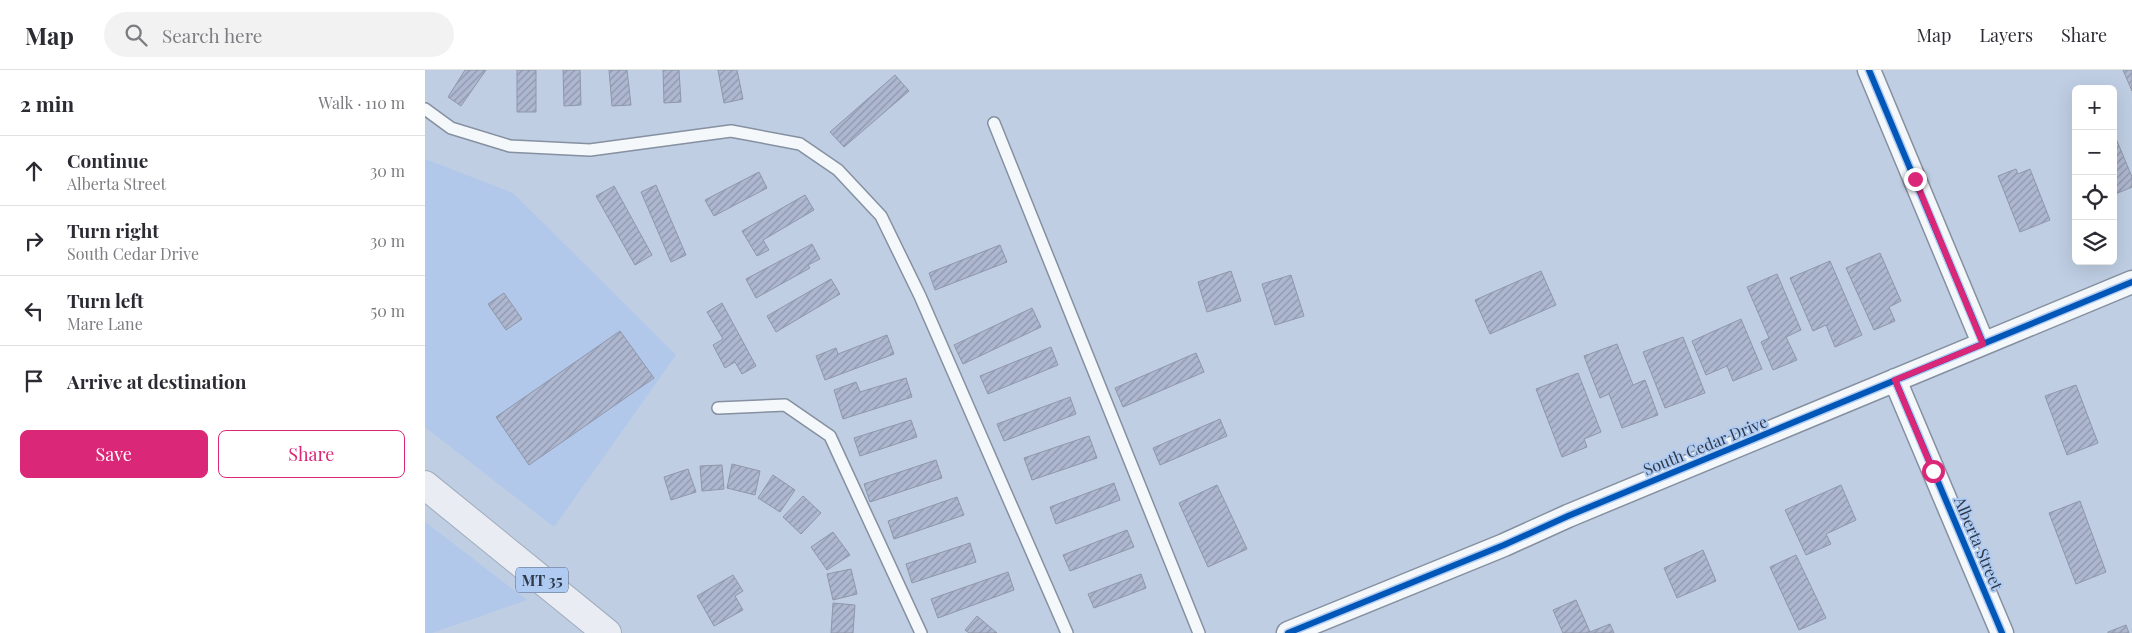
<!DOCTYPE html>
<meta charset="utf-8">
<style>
:root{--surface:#fff;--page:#f2f2f3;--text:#2b2b33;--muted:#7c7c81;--line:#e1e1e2;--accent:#db2777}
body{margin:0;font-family:"Playfair Display",serif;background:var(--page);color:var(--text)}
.controls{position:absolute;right:15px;top:15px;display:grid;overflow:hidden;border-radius:8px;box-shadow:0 5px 20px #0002}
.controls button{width:45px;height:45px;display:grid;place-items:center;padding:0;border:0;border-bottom:1px solid var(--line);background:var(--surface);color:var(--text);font:25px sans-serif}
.stop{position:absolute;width:15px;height:15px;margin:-11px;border:4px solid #db2777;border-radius:50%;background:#fff}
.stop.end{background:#db2777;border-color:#fff;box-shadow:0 1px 5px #0008}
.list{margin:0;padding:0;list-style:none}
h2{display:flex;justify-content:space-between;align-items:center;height:65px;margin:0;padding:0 20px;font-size:21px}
h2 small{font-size:16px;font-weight:400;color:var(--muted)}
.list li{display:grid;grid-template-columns:32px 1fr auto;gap:15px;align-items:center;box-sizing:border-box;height:70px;padding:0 20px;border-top:1px solid var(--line)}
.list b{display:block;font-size:19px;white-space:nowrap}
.list p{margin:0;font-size:16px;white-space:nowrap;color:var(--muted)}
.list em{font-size:16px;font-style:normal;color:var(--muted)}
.actions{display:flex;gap:10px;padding:15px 20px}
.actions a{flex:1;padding:11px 0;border:1px solid var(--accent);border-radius:8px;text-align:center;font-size:18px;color:var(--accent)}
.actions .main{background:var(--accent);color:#fff}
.icon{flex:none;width:28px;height:28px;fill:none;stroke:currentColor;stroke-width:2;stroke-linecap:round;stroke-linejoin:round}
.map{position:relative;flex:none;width:1707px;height:563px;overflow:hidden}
header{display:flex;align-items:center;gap:30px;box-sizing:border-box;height:70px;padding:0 25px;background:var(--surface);border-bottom:1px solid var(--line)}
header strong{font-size:24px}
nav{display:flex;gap:28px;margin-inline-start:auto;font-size:18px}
.search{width:350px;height:45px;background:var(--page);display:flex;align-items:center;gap:12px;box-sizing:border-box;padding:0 18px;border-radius:28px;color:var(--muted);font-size:19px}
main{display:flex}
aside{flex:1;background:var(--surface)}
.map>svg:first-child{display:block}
.built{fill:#b1c8eb}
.building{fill:url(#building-hatch);stroke:#8f97a8}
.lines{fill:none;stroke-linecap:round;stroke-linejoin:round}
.lane-casing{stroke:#8590a0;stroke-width:14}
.street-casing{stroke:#8590a0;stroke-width:25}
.primary-casing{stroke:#a0acbc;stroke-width:30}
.lane{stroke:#f5f8fb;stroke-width:11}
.street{stroke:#f5f8fb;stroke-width:22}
.primary{stroke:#e9edf3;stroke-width:28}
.cycleway-casing{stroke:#b0cbf2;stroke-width:9}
.cycleway{stroke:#0057b8;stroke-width:6}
.route{stroke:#db2777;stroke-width:6}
.labels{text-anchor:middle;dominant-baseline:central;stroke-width:4;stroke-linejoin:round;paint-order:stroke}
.shield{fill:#b0cbf2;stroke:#56657c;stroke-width:1}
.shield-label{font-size:15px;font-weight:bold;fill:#2f3949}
.street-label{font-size:16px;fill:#2f3949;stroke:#b0cbf2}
</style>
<header>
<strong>Map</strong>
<div class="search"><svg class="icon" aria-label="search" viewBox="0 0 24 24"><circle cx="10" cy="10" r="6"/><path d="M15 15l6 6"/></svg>Search here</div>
<nav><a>Map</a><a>Layers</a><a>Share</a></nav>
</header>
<main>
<aside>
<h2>2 min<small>Walk · 110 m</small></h2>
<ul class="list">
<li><svg class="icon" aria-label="ahead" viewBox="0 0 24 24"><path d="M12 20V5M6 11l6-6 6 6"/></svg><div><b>Continue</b><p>Alberta Street</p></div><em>30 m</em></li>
<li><svg class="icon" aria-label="right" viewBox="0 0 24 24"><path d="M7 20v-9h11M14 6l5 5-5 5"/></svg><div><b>Turn right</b><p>South Cedar Drive</p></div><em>30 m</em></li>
<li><svg class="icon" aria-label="left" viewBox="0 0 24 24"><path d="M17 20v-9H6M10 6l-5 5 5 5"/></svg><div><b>Turn left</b><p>Mare Lane</p></div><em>50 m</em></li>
<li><svg class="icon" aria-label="arrive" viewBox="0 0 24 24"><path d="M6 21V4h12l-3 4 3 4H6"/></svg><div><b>Arrive at destination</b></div></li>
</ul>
<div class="actions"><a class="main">Save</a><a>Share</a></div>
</aside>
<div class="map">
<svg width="1707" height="563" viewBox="0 0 1707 563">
<defs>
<pattern id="building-hatch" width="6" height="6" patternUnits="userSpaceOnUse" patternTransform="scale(1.25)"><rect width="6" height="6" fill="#aeb7d0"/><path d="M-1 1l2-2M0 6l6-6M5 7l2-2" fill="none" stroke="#8e96ab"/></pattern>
</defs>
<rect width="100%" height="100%" fill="#bfcee3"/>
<path class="built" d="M 0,89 L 88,123 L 251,285 L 129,457 L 0,357 Z
M 0,452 L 102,530 L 7,563 L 0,563 Z"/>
<path class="building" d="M 40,0 L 61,0 L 36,36 L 23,27 Z
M 92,0 L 111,0 L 111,42 L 92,42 Z
M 138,0 L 155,0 L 156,35 L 139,36 Z
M 184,0 L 202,0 L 206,35 L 187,36 Z
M 238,0 L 254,0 L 256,32 L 239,33 Z
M 293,0 L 312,0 L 318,29 L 299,33 Z
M 1698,0 L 1707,0 L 1707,21 Z
M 470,5 L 484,21 L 419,77 L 405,62 Z
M 1688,66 L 1690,66 L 1707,107 L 1707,117 L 1688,125 Z
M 1591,99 L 1593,104 L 1605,99 L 1625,150 L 1595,162 L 1573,106 Z
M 334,102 L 342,118 L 289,146 L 280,130 Z
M 231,115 L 261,185 L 246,192 L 216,122 Z
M 189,116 L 227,185 L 210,195 L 171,126 Z
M 380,125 L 389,140 L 338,170 L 344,180 L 332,186 L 317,161 Z
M 387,174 L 395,189 L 383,195 L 385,198 L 331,228 L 321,209 Z
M 575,175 L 582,192 L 510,220 L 504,203 Z
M 1455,183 L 1476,231 L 1464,237 L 1470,251 L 1449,260 L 1421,198 Z
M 1405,191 L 1437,265 L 1410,277 L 1401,255 L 1388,261 L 1365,208 Z
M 806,201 L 816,231 L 782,242 L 773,212 Z
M 1116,201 L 1131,235 L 1065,264 L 1050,230 Z
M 1352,204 L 1376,260 L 1361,267 L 1372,290 L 1348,300 L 1336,272 L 1344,268 L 1322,217 Z
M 866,205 L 879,246 L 850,255 L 837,214 Z
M 406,209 L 415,224 L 351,262 L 342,246 Z
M 79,223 L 97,249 L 81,260 L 63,234 Z
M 297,233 L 331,296 L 317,304 L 310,292 L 300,298 L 288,275 L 298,269 L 282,242 Z
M 607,238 L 616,257 L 538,294 L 529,275 Z
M 1316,249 L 1337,299 L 1308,311 L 1302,296 L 1281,305 L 1267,271 Z
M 195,261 L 229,308 L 104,395 L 71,347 Z
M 462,265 L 469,284 L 400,310 L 391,286 L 411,278 L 413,284 Z
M 1258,267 L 1280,323 L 1240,338 L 1218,282 Z
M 1192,274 L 1208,315 L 1220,310 L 1233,345 L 1197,358 L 1184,324 L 1175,328 L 1159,286 Z
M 626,277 L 633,295 L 563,324 L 555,306 Z
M 771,283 L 779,302 L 698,337 L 690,318 Z
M 1153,303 L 1176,362 L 1159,369 L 1162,377 L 1137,387 L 1111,319 Z
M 481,308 L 487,327 L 418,349 L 409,320 L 431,312 L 435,322 Z
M 1651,315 L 1673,373 L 1642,385 L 1620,326 Z
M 645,327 L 651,344 L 579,371 L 572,354 Z
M 795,349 L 802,366 L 735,395 L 728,378 Z
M 486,350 L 492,367 L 435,386 L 429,368 Z
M 664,366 L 672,388 L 607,410 L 599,388 Z
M 511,390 L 517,408 L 445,432 L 439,414 Z
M 307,394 L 335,401 L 330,425 L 302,418 Z
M 297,395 L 299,419 L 277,421 L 275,396 Z
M 263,399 L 271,422 L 246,430 L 239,407 Z
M 348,405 L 370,420 L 355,442 L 333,428 Z
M 689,413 L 695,430 L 631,454 L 625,437 Z
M 792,415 L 822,479 L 783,497 L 754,433 Z
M 1416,415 L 1431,450 L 1401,464 L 1406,474 L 1381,485 L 1360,440 Z
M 378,426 L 396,443 L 376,464 L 358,447 Z
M 532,427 L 539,445 L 469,469 L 463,451 Z
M 1655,431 L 1681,502 L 1651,514 L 1624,443 Z
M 702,460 L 709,477 L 645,501 L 638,485 Z
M 408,462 L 425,485 L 402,500 L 386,477 Z
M 545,473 L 551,492 L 487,513 L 481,494 Z
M 1278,480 L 1291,511 L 1252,528 L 1239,498 Z
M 1371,485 L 1401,548 L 1374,560 L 1345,497 Z
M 426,499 L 432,524 L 408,530 L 402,504 Z
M 583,502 L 589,520 L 513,548 L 506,529 Z
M 716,504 L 721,518 L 669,538 L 663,524 Z
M 308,505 L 318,521 L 310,526 L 318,540 L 289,556 L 272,526 Z
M 1151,530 L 1165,562 L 1185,554 L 1189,563 L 1138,563 L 1128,540 Z
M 408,533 L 430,535 L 428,563 L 406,563 Z
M 552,546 L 572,563 L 544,563 L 540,560 Z
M 1701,555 L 1704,563 L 1683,563 L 1683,562 Z"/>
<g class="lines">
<defs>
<path id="lane" d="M 0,39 L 26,58 L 85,76 L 165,80 L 306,61 L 375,74 L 413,100 L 456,146 L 495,226 L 642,563
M 569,53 L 774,563
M 293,338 L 360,335 L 405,366 L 496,563"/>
<path id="street" d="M 1444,0 L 1558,273
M 1470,310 L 1577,563
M 863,563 L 1079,475 L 1143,446 L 1707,212"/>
<path id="primary" d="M 0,415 L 182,563"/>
</defs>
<use href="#lane" class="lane-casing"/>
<use href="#street" class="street-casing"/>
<use href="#primary" class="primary-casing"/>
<use href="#lane" class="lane"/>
<use href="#street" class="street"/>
<use href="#primary" class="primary"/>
<defs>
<path id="cycleway" d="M 1444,0 L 1558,273
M 1470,310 L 1577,563
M 863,563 L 1079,475 L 1143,446 L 1707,212"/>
</defs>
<use href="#cycleway" class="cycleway-casing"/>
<use href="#cycleway" class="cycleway"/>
</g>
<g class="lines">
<path class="route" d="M 1490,109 L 1558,274 L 1470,310 L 1508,401"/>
</g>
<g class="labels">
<rect class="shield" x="91" y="497.5" width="52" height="25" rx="4"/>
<g class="shield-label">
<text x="117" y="510">MT 35</text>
</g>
<g class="street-label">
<text transform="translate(1280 375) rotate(-22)">South Cedar Drive</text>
<text transform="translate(1554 473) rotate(67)">Alberta Street</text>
</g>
</g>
</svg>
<div class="controls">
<button>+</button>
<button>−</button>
<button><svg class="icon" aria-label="locate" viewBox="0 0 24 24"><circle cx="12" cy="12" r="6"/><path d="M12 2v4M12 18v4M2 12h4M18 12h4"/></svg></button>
<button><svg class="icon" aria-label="layers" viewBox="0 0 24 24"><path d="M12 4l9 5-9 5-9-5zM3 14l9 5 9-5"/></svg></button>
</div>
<div class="stop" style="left:1508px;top:401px"></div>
<div class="stop end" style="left:1490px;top:109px"></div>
</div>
</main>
